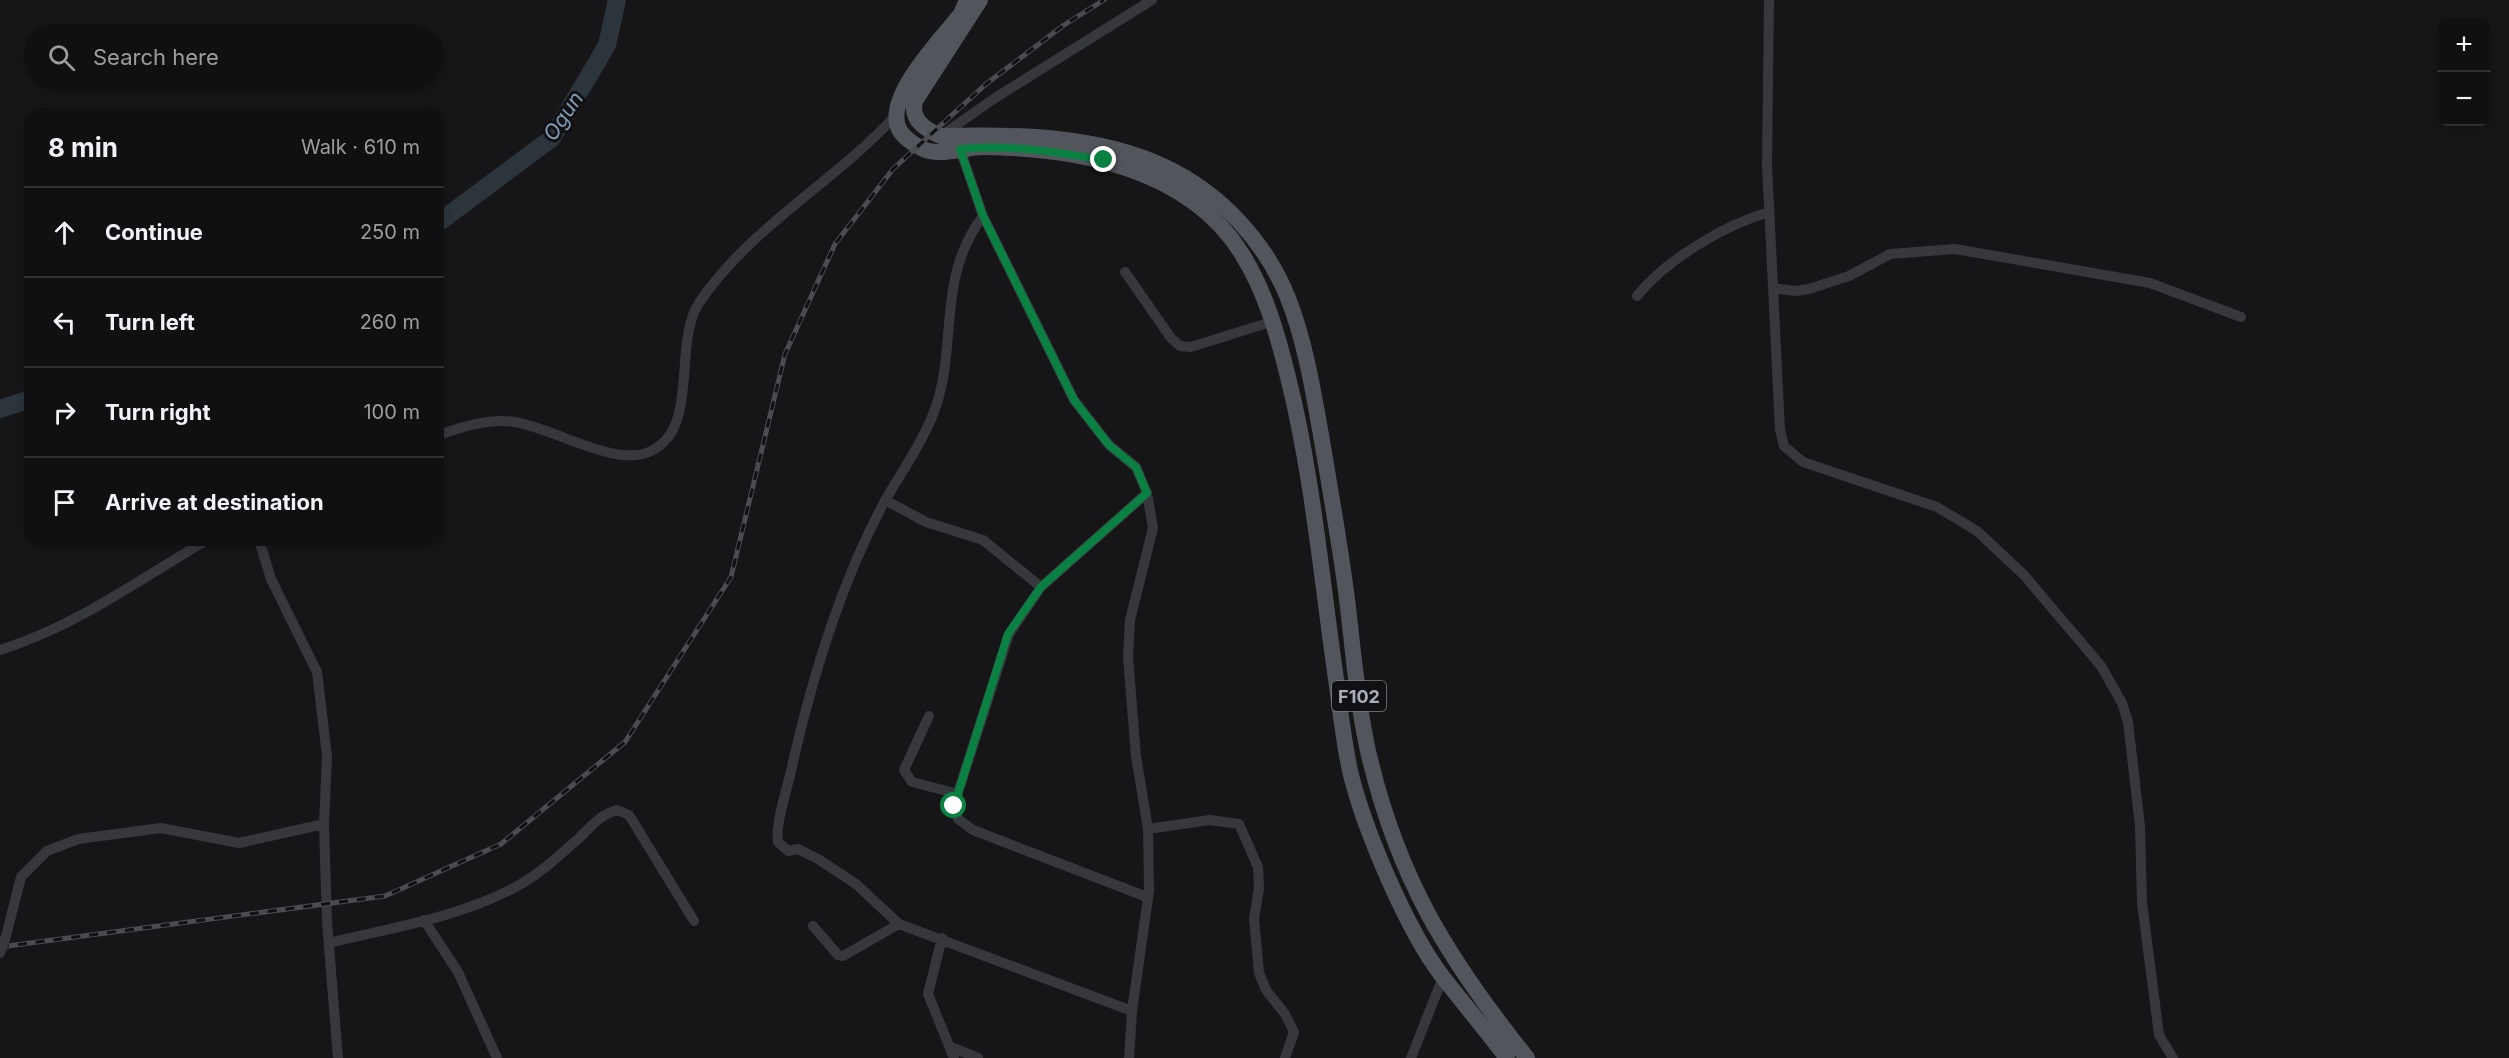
<!DOCTYPE html>
<meta charset="utf-8">
<style>
:root{--surface:#101012;--page:#1e1e20;--text:#f1f3f6;--muted:#9c9d9f;--line:#303032}
body{margin:0;font-family:Inter,sans-serif;background:var(--page);color:var(--text)}
.controls{position:absolute;right:18px;top:18px;display:grid;overflow:hidden;border-radius:12px;box-shadow:0 3px 9px #0003}
.controls button{width:54px;height:54px;display:grid;place-items:center;padding:0;border:0;border-bottom:2px solid var(--line);background:var(--surface);color:var(--text);font:30px sans-serif}
.stop{position:absolute;width:18px;height:18px;margin:-14px;border:4px solid #0b8043;border-radius:50%;background:#fff}
.stop.end{background:#0b8043;border-color:#fff;box-shadow:0 2px 6px #0008}
.list{margin:0;padding:0;list-style:none}
h2{display:flex;justify-content:space-between;align-items:center;height:78px;margin:0;padding:0 24px;font-size:26px}
h2 small{font-size:20px;font-weight:400;color:var(--muted)}
.list li{display:grid;grid-template-columns:39px 1fr auto;gap:18px;align-items:center;box-sizing:border-box;height:90px;padding:0 24px;border-top:2px solid var(--line)}
.list b{display:block;font-size:22px;white-space:nowrap}
.list em{font-size:20px;font-style:normal;color:var(--muted)}
.icon{flex:none;width:33px;height:33px;fill:none;stroke:currentColor;stroke-width:2;stroke-linecap:round;stroke-linejoin:round}
.map{position:relative;flex:none;width:2509px;height:1058px;overflow:hidden}
.search{position:absolute;background:var(--surface);box-shadow:0 3px 9px #0003;left:24px;top:24px;width:420px;height:66px;display:flex;align-items:center;gap:15px;box-sizing:border-box;padding:0 21px;border-radius:33px;color:var(--muted);font-size:22px}
.panel{position:absolute;background:var(--surface);box-shadow:0 3px 9px #0003;left:24px;top:108px;width:420px;height:438px;border-radius:18px}
.map>svg:first-child{display:block}
.lines{fill:none;stroke-linecap:round;stroke-linejoin:round}
.river{stroke:#2c353c;stroke-width:18}
.minor{stroke:#37383d;stroke-width:10}
.primary{stroke:#53555c;stroke-width:16}
.rail-casing{stroke:#4a4c52;stroke-width:5}
.rail{stroke:#111113;stroke-width:3;stroke-dasharray:9;stroke-linecap:butt}
.minor-bridge{stroke:#37383d;stroke-width:10}
.route{stroke:#0b8043;stroke-width:8}
.labels{text-anchor:middle;dominant-baseline:central;stroke-width:6;stroke-linejoin:round;paint-order:stroke}
.shield{fill:#111113;stroke:#7b7e86;stroke-width:1.5}
.shield-label{font-size:18px;font-weight:bold;fill:#a8adb8}
.water-label{font-size:21px;font-style:italic;fill:#7f9bb3;stroke:#111113}
</style>
<div class="map">
<svg width="2509" height="1058" viewBox="0 0 2509 1058">
<rect width="100%" height="100%" fill="#161618"/>
<g class="lines">
<path class="river" d="M 438,223 L 552,138 L 607,45 L 617,0
M 0,409 L 30,399"/>
<path class="minor" d="M 1769,0 L 1767,165 L 1780,430 L 1784,446 L 1803,462 L 1937,507 L 1977,531 L 2024,575 L 2101,666 L 2122,703 L 2128,722 L 2140,826 L 2142,903 L 2159,1035 L 2173,1058
M 942,135 L 995,98 L 1152,0
M 960,149 L 983,216 L 1074,400 L 1109,445 L 1136,467 L 1147,493 L 1153,528 L 1130,620 L 1128,657 L 1136,756 L 1148,829 L 1149,891 L 1132,1011 L 1129,1058
M 983,216 C 934,281 960,350 932,417 C 919,449 897,478 881,508 C 838,590 811,681 791,771 C 787,789 775,825 778,842 L 788,851 L 798,849 L 818,859 L 856,884 L 899,924 L 1132,1011
M 1125,272 L 1171,338 L 1180,346 L 1191,347 L 1274,321
M 1773,288 L 1795,291 L 1809,289 L 1849,276 L 1890,254 L 1955,249 L 2150,283 L 2241,317
M 1637,296 C 1666,260 1724,225 1769,212
M 438,435 C 462,427 488,418 514,422 C 552,427 613,467 649,452 C 701,430 672,344 699,303 C 750,227 835,182 896,115
M 885,500 L 926,522 L 983,540 L 1041,587
M 259,540 L 271,579 L 317,672 L 327,756 L 324,824 L 327,922 L 338,1058
M 0,650 C 75,627 140,579 207,540
M 929,716 L 904,770 L 912,782 L 958,794
M 1148,829 L 1210,820 L 1239,824 L 1258,867 L 1259,888 L 1254,919 L 1259,973 L 1266,990 L 1285,1014 L 1294,1032 L 1285,1058
M 1147,897 L 973,830 L 958,819 L 954,805 L 1009,634 L 1041,587 L 1147,493
M 424,920 L 458,972 L 497,1058
M 813,926 L 838,955 L 843,956 L 899,924
M 6,936 L 21,877 L 47,851 L 78,839 L 161,828 L 239,843 L 324,824
M 942,938 L 928,994 L 954,1058
M 329,943 C 390,928 456,918 512,889 C 536,877 558,857 578,839 C 591,827 599,815 617,810 L 629,815 L 694,921
M 951,1047 L 978,1058
M 1411,1058 L 1443,977"/>
<path class="primary" d="M 967,0 L 961,14 C 942,38 881,100 900,131 C 905,139 920,149 929,151 C 946,155 966,147 984,147 C 1077,148 1189,168 1242,254 C 1266,293 1277,333 1288,377 C 1312,473 1321,573 1335,672 C 1340,706 1343,741 1351,775 C 1365,831 1407,930 1442,976 C 1463,1003 1486,1030 1507,1058
M 980,0 L 915,101 C 910,120 926,130 941,136 C 1014,134 1098,135 1165,167 C 1220,193 1265,241 1288,298 C 1305,341 1313,390 1321,435 C 1330,489 1340,544 1347,599 C 1353,649 1357,701 1368,751 C 1397,877 1447,958 1527,1058"/>
<defs>
<path id="rail" d="M 0,947 L 385,896 L 501,844 L 625,742 L 731,577 L 785,354 L 835,244 L 893,169 L 986,84 L 1064,25 L 1104,0"/>
</defs>
<use href="#rail" class="rail-casing"/>
<use href="#rail" class="rail"/>
<path class="minor-bridge" d="M 0,953 L 6,936"/>
</g>
<g class="lines">
<path class="route" d="M 954,806 L 1008,634 L 1041,587 L 1147,493 L 1136,467 L 1109,445 L 1074,400 L 983,216 L 960,149 C 1008,144 1056,152 1104,160"/>
</g>
<g class="labels">
<rect class="shield" x="1332" y="681" width="54" height="30" rx="4.5"/>
<g class="shield-label">
<text x="1359" y="696">F102</text>
</g>
<g class="water-label">
<text transform="translate(563 116) rotate(-56)">Ogun</text>
</g>
</g>
</svg>
<div class="controls">
<button>+</button>
<button>−</button>
</div>
<div class="stop" style="left:954px;top:806px"></div>
<div class="stop end" style="left:1104px;top:160px"></div>
<div class="search"><svg class="icon" aria-label="search" viewBox="0 0 24 24"><circle cx="10" cy="10" r="6"/><path d="M15 15l6 6"/></svg>Search here</div>
<section class="panel">
<h2>8 min<small>Walk · 610 m</small></h2>
<ul class="list">
<li><svg class="icon" aria-label="ahead" viewBox="0 0 24 24"><path d="M12 20V5M6 11l6-6 6 6"/></svg><div><b>Continue</b></div><em>250 m</em></li>
<li><svg class="icon" aria-label="left" viewBox="0 0 24 24"><path d="M17 20v-9H6M10 6l-5 5 5 5"/></svg><div><b>Turn left</b></div><em>260 m</em></li>
<li><svg class="icon" aria-label="right" viewBox="0 0 24 24"><path d="M7 20v-9h11M14 6l5 5-5 5"/></svg><div><b>Turn right</b></div><em>100 m</em></li>
<li><svg class="icon" aria-label="arrive" viewBox="0 0 24 24"><path d="M6 21V4h12l-3 4 3 4H6"/></svg><div><b>Arrive at destination</b></div></li>
</ul>
</section>
</div>
